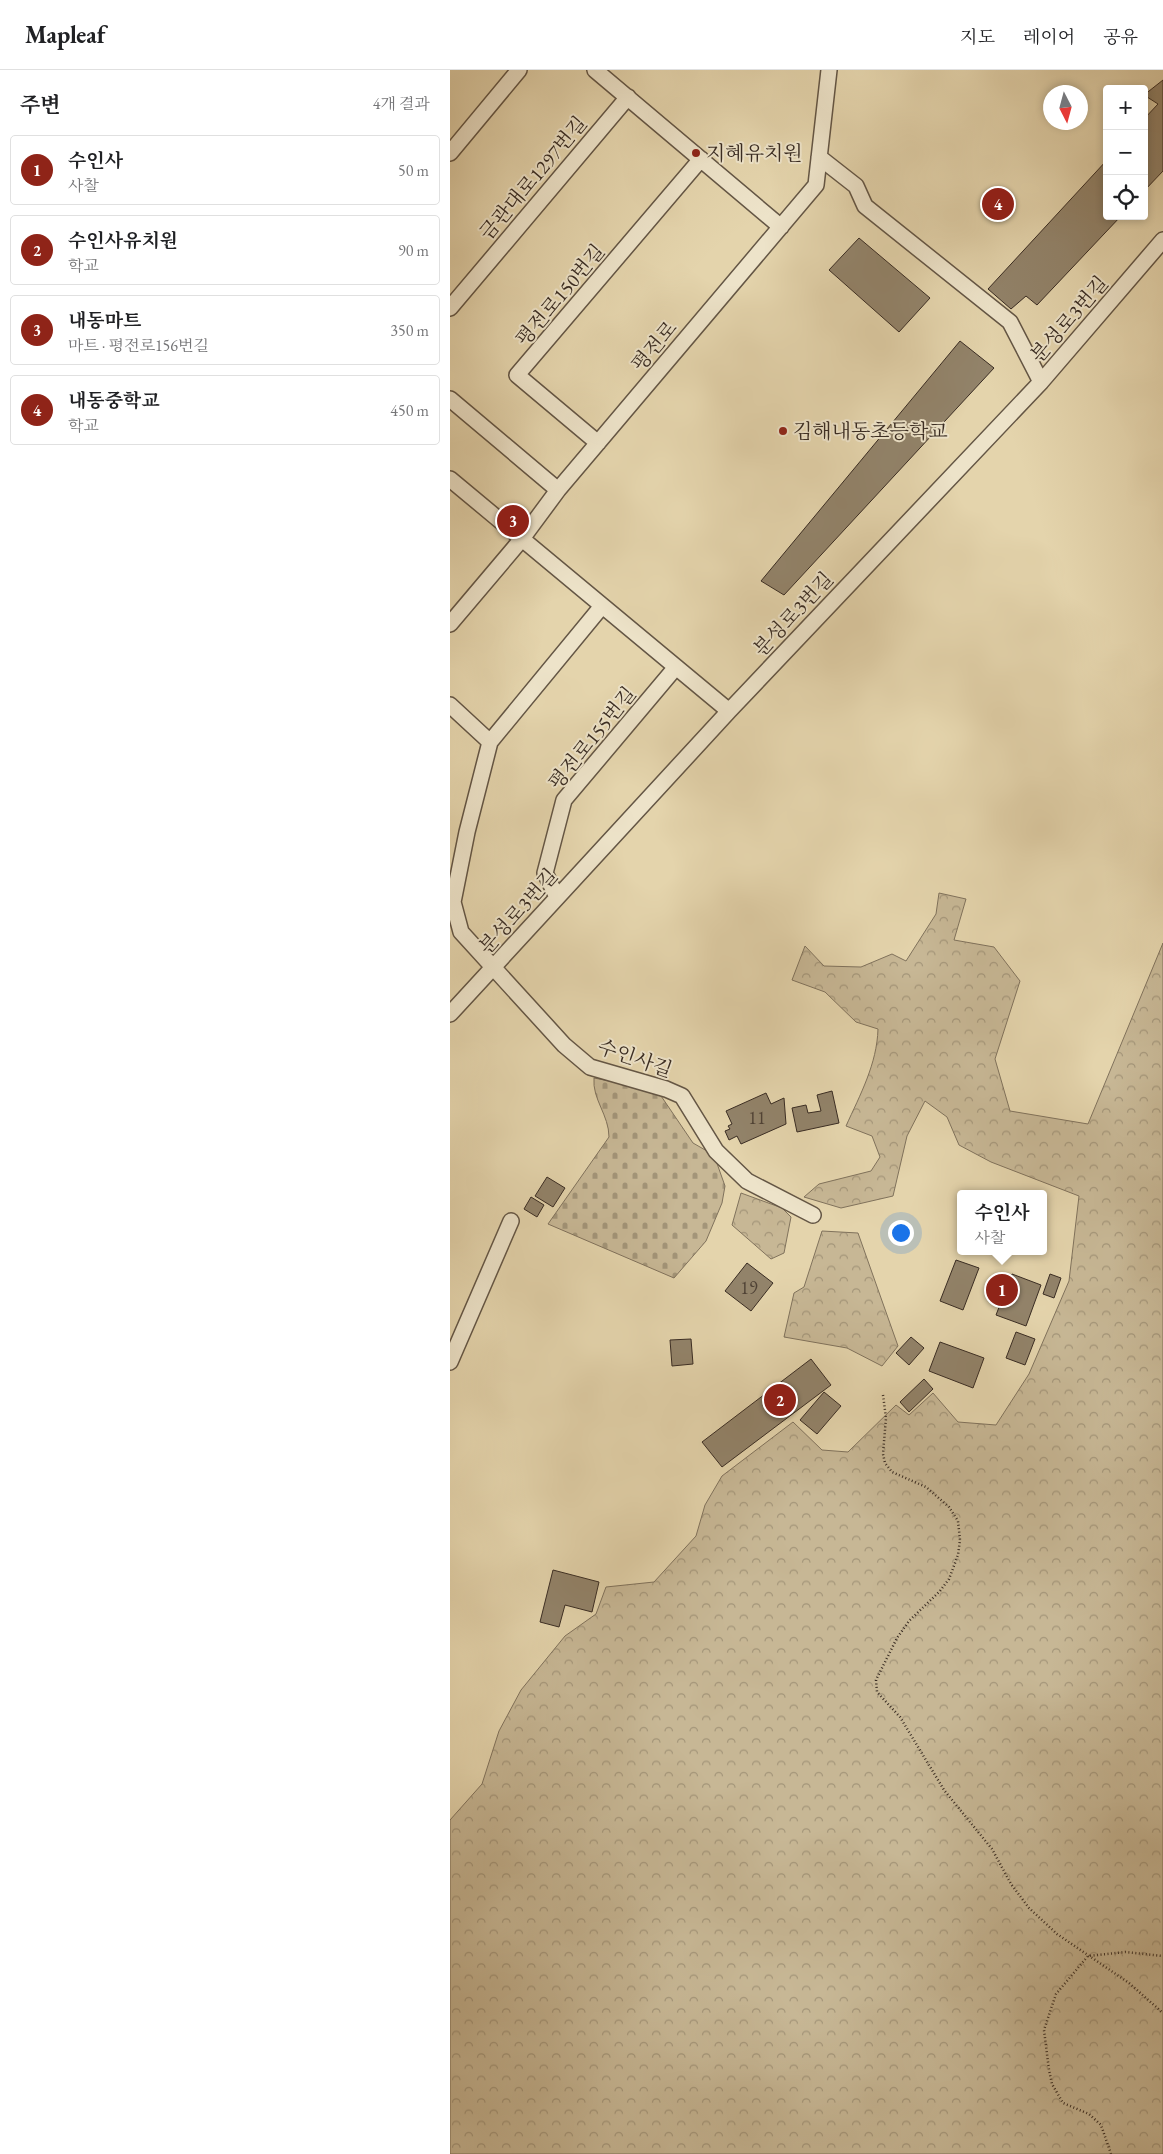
<!DOCTYPE html>
<html lang="ko">
<meta charset="utf-8">
<style>
:root{--surface:#fff;--page:#f6f6f6;--text:#202124;--muted:#757577;--line:#e0e0e0;--accent:#8f2418}
body{margin:0;font-family:"EB Garamond","Noto Serif KR",serif;background:var(--page);color:var(--text)}
.controls{position:absolute;right:15px;top:15px;display:grid;overflow:hidden;border-radius:5px;box-shadow:0 2px 8px #0003}
.controls button{width:45px;height:45px;display:grid;place-items:center;padding:0;border:0;border-bottom:1px solid var(--line);background:var(--surface);color:var(--text);font:25px sans-serif}
.compass{position:absolute;left:593px;top:15px;width:45px;height:45px;border-radius:50%;background:var(--surface);box-shadow:0 2px 8px #0003;rotate:174deg}
.you{position:absolute;left:450px;top:1162px;width:18px;height:18px;margin:-12px;border:4px solid #fff;border-radius:50%;background:#1a73e8;box-shadow:0 0 0 8px #1a73e833}
.badge{display:grid;place-items:center;width:32px;height:32px;border-radius:50%;background:var(--accent);color:#fff;font-size:16px;font-weight:700}
.pin{position:absolute;translate:-50% -50%;border:2px solid #fff;box-shadow:0 1px 5px #0006}
.popup{position:absolute;left:507px;top:1120px;width:90px;height:65px;box-sizing:border-box;display:grid;place-content:center;border-radius:5px;background:var(--surface);filter:drop-shadow(0 1px 4px #0005);font-size:16px;white-space:nowrap;color:var(--muted)}
.popup b{font-size:19px;color:var(--text)}
.popup::after{content:'';position:absolute;left:50%;top:100%;margin-left:-10px;border:10px solid transparent;border-top-color:var(--surface)}
.list{margin:0;padding:0;list-style:none}
h2{display:flex;justify-content:space-between;align-items:center;height:65px;margin:0;padding:0 20px;font-size:21px}
h2 small{font-size:16px;font-weight:400;color:var(--muted)}
.list li{display:grid;grid-template-columns:32px 1fr auto;gap:15px;align-items:center;box-sizing:border-box;height:70px;margin:0 10px 10px;padding:0 10px;border:1px solid var(--line);border-radius:5px}
.list b{display:block;font-size:19px;white-space:nowrap}
.list p{margin:0;font-size:16px;white-space:nowrap;color:var(--muted)}
.list em{font-size:16px;font-style:normal;color:var(--muted)}
.icon{flex:none;width:28px;height:28px;fill:none;stroke:currentColor;stroke-width:2;stroke-linecap:round;stroke-linejoin:round}
.map{position:relative;flex:none;width:713px;height:2084px;overflow:hidden}
header{display:flex;align-items:center;gap:30px;box-sizing:border-box;height:70px;padding:0 25px;background:var(--surface);border-bottom:1px solid var(--line)}
header strong{font-size:24px}
nav{display:flex;gap:28px;margin-inline-start:auto;font-size:18px}
main{display:flex}
aside{flex:1;background:var(--surface)}
.map>svg:first-child{display:block}
.forest{fill:url(#forest-crowns);stroke:#80725c}
.cemetery{fill:url(#cemetery-stones);stroke:#80725c}
.building{fill:#92836a;stroke:#392c23}
.lines{fill:none;stroke-linecap:round;stroke-linejoin:round}
.street-casing{stroke:#645645;stroke-width:18}
.path{stroke:#392c23;stroke-width:2.5;stroke-dasharray:1 2.5;stroke-linecap:butt}
.street{stroke:#ede3c9;stroke-width:15}
.poi-dot{fill:#8f2418;stroke:#ede3c9;stroke-width:2}
.labels{text-anchor:middle;dominant-baseline:central;stroke-width:4;stroke-linejoin:round;paint-order:stroke}
.number-label{font-size:18px;fill:#4f4235}
.poi-label{font-size:20px;fill:#392c23;stroke:#ede3c9;text-anchor:start}
.street-label{font-size:20px;fill:#392c23;stroke:#ede3c9}
</style>
<header>
<strong>Mapleaf</strong>
<nav><a>지도</a><a>레이어</a><a>공유</a></nav>
</header>
<main>
<aside>
<h2>주변<small>4개 결과</small></h2>
<ul class="list">
<li><span class="badge">1</span><div><b>수인사</b><p>사찰</p></div><em>50 m</em></li>
<li><span class="badge">2</span><div><b>수인사유치원</b><p>학교</p></div><em>90 m</em></li>
<li><span class="badge">3</span><div><b>내동마트</b><p>마트 · 평전로156번길</p></div><em>350 m</em></li>
<li><span class="badge">4</span><div><b>내동중학교</b><p>학교</p></div><em>450 m</em></li>
</ul>
</aside>
<div class="map">
<svg width="713" height="2084" viewBox="0 0 713 2084">
<defs>
<pattern id="forest-crowns" width="20" height="18" patternUnits="userSpaceOnUse" patternTransform="scale(1.25)"><rect width="20" height="18" fill="#c7b795"/><path d="M2 6a3 3 0 1 1 6 0M12 15a3 3 0 1 1 6 0" fill="none" stroke="#a39579"/></pattern>
<pattern id="cemetery-stones" width="16" height="16" patternUnits="userSpaceOnUse" patternTransform="scale(1.25)"><rect width="16" height="16" fill="#c7b795"/><path d="M2 7V4a2 2 0 0 1 4 0v3zM10 15v-3a2 2 0 0 1 4 0v3z" fill="#a39579"/></pattern>
</defs>
<rect width="100%" height="100%" fill="#e4d4ac"/>
<filter id="stains"><feTurbulence type="fractalNoise" baseFrequency=".004" numOctaves="4"/><feColorMatrix values="0 0 0 0 .2 0 0 0 0 .09 0 0 0 0 .02 0 0 0 .5 -.17"/></filter>
<radialGradient id="worn" r=".72"><stop offset=".6" stop-color="#630" stop-opacity="0"/><stop offset="1" stop-color="#630" stop-opacity=".3"/></radialGradient>
<path class="forest" d="M 489,823 L 516,829 L 504,870 L 544,877 L 570,911 L 545,989 L 560,1041 L 638,1054 L 713,873 L 713,2084 L 0,2084 L 0,1750 L 32,1714 L 49,1661 L 71,1620 L 115,1566 L 146,1544 L 156,1517 L 204,1512 L 246,1466 L 255,1435 L 272,1406 L 343,1352 L 372,1380 L 398,1382 L 446,1335 L 459,1345 L 483,1323 L 508,1352 L 546,1355 L 579,1304 L 619,1211 L 629,1126 L 541,1092 L 509,1075 L 497,1047 L 475,1031 L 457,1066 L 443,1126 L 391,1138 L 354,1127 L 369,1114 L 421,1101 L 430,1087 L 422,1066 L 396,1056 C 410,1025 427,994 428,959 L 406,952 L 375,922 L 342,910 L 355,876 L 374,896 L 411,897 L 442,884 L 456,891 L 486,844 Z
M 291,1123 L 332,1138 L 341,1147 L 334,1183 L 321,1189 L 282,1155 Z
M 372,1161 L 408,1163 L 448,1276 L 432,1296 L 397,1278 L 334,1267 L 344,1223 L 354,1217 Z"/>
<path class="cemetery" d="M 144,1008 L 207,1020 L 243,1073 L 264,1085 L 275,1116 L 272,1133 L 256,1171 L 224,1208 L 98,1154 L 159,1067 C 159,1045 142,1029 144,1008 Z"/>
<path class="building" d="M 713,10 L 713,101 L 694,121 L 694,49 L 708,34 L 694,25 Z
M 657,90 L 657,146 L 671,146 L 587,235 L 576,226 L 561,239 L 538,219 Z
M 409,168 L 480,228 L 449,262 L 379,200 Z
M 510,271 L 544,298 L 334,525 L 311,511 Z
M 382,1021 L 389,1053 L 347,1062 L 342,1038 L 356,1035 L 358,1043 L 371,1041 L 367,1025 Z
M 316,1023 L 321,1034 L 334,1028 L 336,1054 L 291,1074 L 287,1066 L 279,1070 L 275,1061 L 280,1059 L 278,1056 L 282,1054 L 276,1041 Z
M 97,1107 L 115,1118 L 103,1137 L 85,1126 Z
M 81,1127 L 94,1135 L 87,1147 L 74,1139 Z
M 506,1190 L 529,1198 L 513,1240 L 490,1231 Z
M 297,1193 L 323,1213 L 301,1241 L 275,1221 Z
M 562,1204 L 591,1215 L 576,1256 L 546,1245 Z
M 600,1204 L 611,1208 L 604,1228 L 593,1224 Z
M 566,1262 L 585,1269 L 575,1295 L 556,1288 Z
M 461,1267 L 474,1278 L 459,1295 L 446,1283 Z
M 241,1269 L 243,1294 L 222,1296 L 220,1270 Z
M 490,1272 L 534,1288 L 523,1318 L 479,1301 Z
M 361,1289 L 381,1315 L 272,1397 L 252,1372 Z
M 474,1309 L 483,1319 L 459,1342 L 450,1332 Z
M 374,1322 L 391,1336 L 367,1364 L 350,1350 Z
M 103,1500 L 149,1512 L 142,1542 L 115,1535 L 109,1557 L 90,1552 Z"/>
<g class="lines">
<defs>
<path id="street" d="M 145,0 L 331,157
M 0,83 L 69,0
M 369,87 L 406,116 L 415,136 L 560,252 L 591,312
M 0,238 L 178,27
M 0,329 L 108,420
M 148,373 L 67,305 L 251,89
M 0,409 L 279,641
M 152,536 L 40,672 L 17,762 L 3,832 L 11,862 L 114,975 L 140,997 L 216,1019 L 232,1026 L 266,1081 L 297,1111 L 363,1145
M 0,554 L 71,470 L 108,420 L 366,115 L 379,0
M 0,635 L 40,672
M 107,827 L 95,803 L 114,730 L 226,597
M 0,944 L 279,641 L 591,312 L 713,170
M 0,1292 L 61,1151"/>
</defs>
<use href="#street" class="street-casing"/>
<path class="path" d="M 433,1325 L 436,1348 L 433,1384 L 435,1393 L 442,1402 L 476,1417 L 499,1437 L 508,1451 L 510,1470 L 508,1485 L 499,1509 L 490,1521 L 459,1551 L 447,1568 L 426,1610 L 427,1622 L 450,1647 L 494,1720 L 542,1779 L 561,1814 L 579,1838 L 607,1864 L 679,1913 L 713,1943
M 661,2084 L 651,2055 L 639,2044 L 613,2033 L 602,2014 L 599,2000 L 594,1960 L 606,1924 L 638,1886 L 675,1882 L 713,1886"/>
<use href="#street" class="street"/>
</g>
<g class="poi-dot">
<circle cx="246" cy="83" r="5"/>
<circle cx="333" cy="361" r="5"/>
</g>
<g class="labels">
<g class="number-label">
<text x="307" y="1047">11</text>
<text x="299" y="1217">19</text>
</g>
<g class="poi-label">
<text x="256" y="83">지혜유치원</text>
<text x="343" y="361">김해내동초등학교</text>
</g>
<g class="street-label">
<text transform="translate(83 108) rotate(-50)">금관대로1297번길</text>
<text transform="translate(110 225) rotate(-50)">평전로150번길</text>
<text transform="translate(619 249) rotate(-49)">분성로3번길</text>
<text transform="translate(204 276) rotate(-50)">평전로</text>
<text transform="translate(343 544) rotate(-47)">분성로3번길</text>
<text transform="translate(142 668) rotate(-51)">평전로155번길</text>
<text transform="translate(68 841) rotate(-48)">분성로3번길</text>
<text transform="translate(185 988) rotate(19)">수인사길</text>
</g>
</g>
<rect width="100%" height="100%" filter="url(#stains)"/>
<rect width="100%" height="100%" fill="url(#worn)"/>
</svg>
<div class="controls">
<button>+</button>
<button>−</button>
<button><svg class="icon" aria-label="locate" viewBox="0 0 24 24"><circle cx="12" cy="12" r="6"/><path d="M12 2v4M12 18v4M2 12h4M18 12h4"/></svg></button>
</div>
<svg class="compass" viewBox="-18 -18 36 36"><path d="M0-13l5 13h-10z" fill="#e53935"/><path d="M0 13l5-13h-10z" fill="#757577"/></svg>
<div class="you"></div>
<div class="pin badge" style="left:552px;top:1220px">1</div>
<div class="popup"><b>수인사</b>사찰</div>
<div class="pin badge" style="left:330px;top:1330px">2</div>
<div class="pin badge" style="left:63px;top:451px">3</div>
<div class="pin badge" style="left:548px;top:134px">4</div>
</div>
</main>
